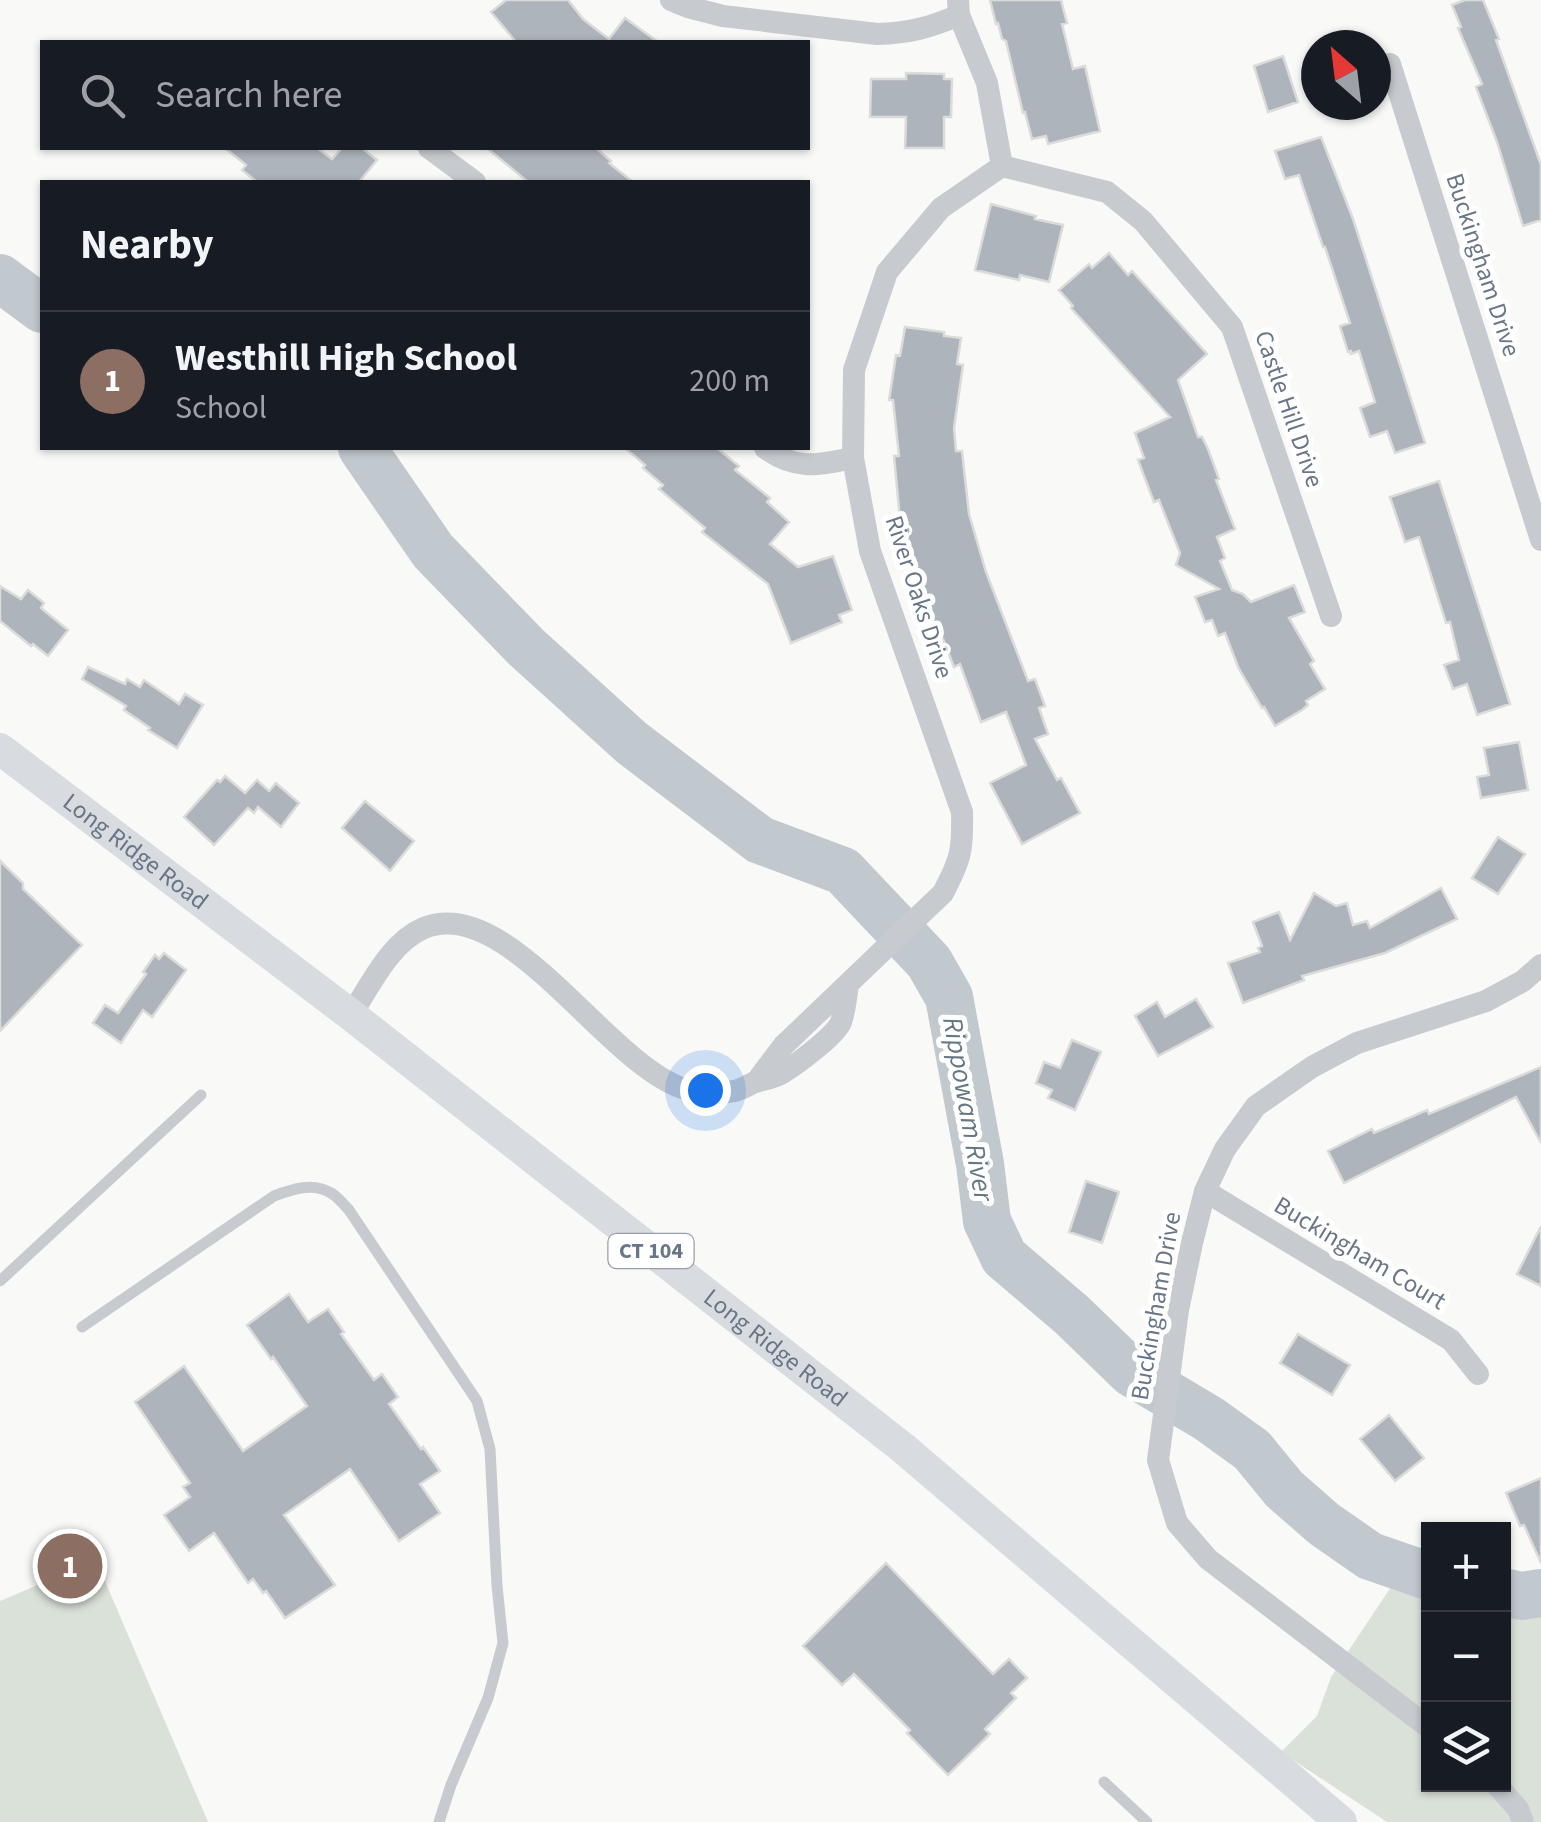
<!DOCTYPE html>
<meta charset="utf-8">
<style>
:root{--surface:#171b24;--page:#20242c;--text:#f1f3f6;--muted:#9ea1a6;--line:#363941;--accent:#ea580c}
body{margin:0;font-family:"Source Sans 3",sans-serif;background:var(--page);color:var(--text)}
.controls{position:absolute;right:30px;bottom:30px;display:grid;overflow:hidden;border-radius:0px;box-shadow:0 2px 8px #0004}
.controls button{width:90px;height:90px;display:grid;place-items:center;padding:0;border:0;border-bottom:2px solid var(--line);background:var(--surface);color:var(--text);font:50px sans-serif}
.compass{position:absolute;left:1301px;top:30px;width:90px;height:90px;border-radius:50%;background:var(--surface);box-shadow:0 2px 8px #0004;rotate:332deg}
.you{position:absolute;left:705px;top:1090px;width:35px;height:35px;margin:-25px;border:8px solid #fff;border-radius:50%;background:#1a73e8;box-shadow:0 0 0 15px #1a73e833}
.badge{display:grid;place-items:center;width:65px;height:65px;border-radius:50%;background:var(--accent);color:#fff;font-size:32px;font-weight:700}
.pin{position:absolute;translate:-50% -50%;border:5px solid #fff;box-shadow:0 2px 10px #0006}
.list{margin:0;padding:0;list-style:none}
h2{display:flex;justify-content:space-between;align-items:center;height:130px;margin:0;padding:0 40px;font-size:42px}
h2 small{font-size:32px;font-weight:400;color:var(--muted)}
.list li{display:grid;grid-template-columns:65px 1fr auto;gap:30px;align-items:center;box-sizing:border-box;height:140px;padding:0 40px;border-top:2px solid var(--line)}
.list b{display:block;font-size:38px;white-space:nowrap}
.list p{margin:0;font-size:32px;white-space:nowrap;color:var(--muted)}
.list em{font-size:32px;font-style:normal;color:var(--muted)}
.icon{flex:none;width:55px;height:55px;fill:none;stroke:currentColor;stroke-width:2;stroke-linecap:round;stroke-linejoin:round}
.map{position:relative;flex:none;width:1541px;height:1822px;overflow:hidden}
.search{position:absolute;background:var(--surface);box-shadow:0 2px 8px #0004;left:40px;top:40px;width:770px;height:110px;display:flex;align-items:center;gap:25px;box-sizing:border-box;padding:0 35px;border-radius:0px;color:var(--muted);font-size:38px}
.panel{position:absolute;background:var(--surface);box-shadow:0 2px 8px #0004;left:40px;top:180px;width:770px;height:270px;border-radius:0px}
.map>svg:first-child{display:block}
.green{fill:#dae1d8}
.lines{fill:none;stroke-linecap:round;stroke-linejoin:round}
.river{stroke:#c1c9ce;stroke-width:48}
.building{fill:#aeb4bb;stroke:#dbdbd9;stroke-width:2.5}
.lane{stroke:#c7cace;stroke-width:11}
.street{stroke:#c7cace;stroke-width:22}
.primary{stroke:#d8dbdf;stroke-width:32}
.labels{text-anchor:middle;dominant-baseline:central;stroke-width:10;stroke-linejoin:round;paint-order:stroke}
.shield{fill:#fff;stroke:#969fab;stroke-width:2.5}
.shield-label{font-size:22px;font-weight:bold;fill:#697687}
.street-label{font-size:25px;fill:#697687;stroke:#fff}
.water-label{font-size:28px;font-style:italic;fill:#657782;stroke:#fff}
</style>
<div class="map">
<svg width="1541" height="1822" viewBox="0 0 1541 1822">
<rect width="100%" height="100%" fill="#f9f9f7"/>
<path class="green" d="M 96,1560 L 208,1822 L 0,1822 L 0,1601 Z
M 1403,1569 L 1428,1571 L 1428,1784 L 1504,1784 L 1504,1575 L 1541,1578 L 1541,1822 L 1387,1822 L 1281,1752 L 1317,1716 L 1331,1677 Z"/>
<g class="lines">
<path class="river" d="M 0,278 L 42,309
M 362,448 L 433,551 L 526,647 L 632,743 L 760,840 L 843,871 L 929,962 L 949,997 L 980,1164 L 987,1221 L 1004,1257 L 1072,1315 L 1132,1373 L 1209,1419 L 1252,1450 L 1284,1489 L 1324,1524 L 1370,1556 L 1428,1576
M 1504,1592 L 1521,1596 L 1541,1593"/>
</g>
<path class="building" d="M 506,0 L 568,0 L 583,19 L 609,39 L 625,18 L 658,42 L 516,42 L 491,12 Z
M 990,0 L 1061,0 L 1067,23 L 1062,24 L 1073,69 L 1085,66 L 1100,131 L 1048,144 L 1046,136 L 1032,139 L 1025,112 L 1023,113 L 1006,41 L 1002,39 L 998,23 L 996,24 Z
M 1465,0 L 1483,0 L 1499,39 L 1496,40 L 1541,165 L 1541,220 L 1523,226 L 1497,142 L 1476,87 L 1482,84 L 1458,28 L 1461,27 L 1452,5 Z
M 1283,56 L 1298,102 L 1268,112 L 1254,66 Z
M 906,73 L 944,74 L 944,79 L 952,79 L 951,117 L 944,117 L 944,148 L 905,148 L 906,117 L 870,117 L 871,79 L 906,79 Z
M 1321,137 L 1353,219 L 1425,443 L 1395,453 L 1387,431 L 1370,437 L 1360,408 L 1375,402 L 1359,351 L 1351,354 L 1351,351 L 1348,352 L 1340,326 L 1350,323 L 1325,247 L 1323,247 L 1299,175 L 1285,179 L 1275,151 Z
M 225,148 L 317,148 L 332,159 L 342,148 L 362,148 L 377,160 L 359,182 L 257,182 L 242,170 L 246,165 Z
M 487,148 L 596,148 L 611,161 L 609,163 L 633,182 L 528,182 Z
M 991,204 L 1036,216 L 1035,219 L 1063,225 L 1049,282 L 1020,275 L 1019,280 L 975,270 Z
M 1109,253 L 1128,275 L 1132,271 L 1207,354 L 1178,380 L 1198,437 L 1202,437 L 1208,449 L 1219,479 L 1216,480 L 1235,529 L 1217,537 L 1225,558 L 1220,561 L 1232,590 L 1243,594 L 1251,602 L 1294,585 L 1305,612 L 1289,618 L 1314,661 L 1310,664 L 1325,689 L 1306,701 L 1308,705 L 1302,710 L 1275,726 L 1264,707 L 1262,708 L 1239,669 L 1225,633 L 1218,636 L 1212,620 L 1205,622 L 1195,597 L 1219,589 L 1176,565 L 1180,553 L 1159,500 L 1154,502 L 1138,460 L 1144,458 L 1135,433 L 1170,417 L 1071,308 L 1073,306 L 1059,290 L 1089,264 L 1092,268 Z
M 905,327 L 944,332 L 944,336 L 961,338 L 957,364 L 963,365 L 954,428 L 956,451 L 962,451 L 969,514 L 986,572 L 1028,681 L 1035,679 L 1045,706 L 1039,708 L 1048,734 L 1035,739 L 1057,780 L 1061,778 L 1080,813 L 1022,844 L 990,783 L 1026,765 L 1006,712 L 981,722 L 960,664 L 954,667 L 943,639 L 938,641 L 901,530 L 894,456 L 899,456 L 893,400 L 889,400 L 896,355 L 900,356 Z
M 625,448 L 717,448 L 739,466 L 735,470 L 770,498 L 767,502 L 789,522 L 770,544 L 798,567 L 833,556 L 852,610 L 839,615 L 842,622 L 791,643 L 768,584 L 702,532 L 705,528 L 659,489 L 663,485 L 643,468 L 645,465 Z
M 1439,481 L 1510,704 L 1477,715 L 1467,684 L 1453,689 L 1444,665 L 1459,660 L 1450,622 L 1446,623 L 1419,537 L 1405,542 L 1390,497 Z
M 0,586 L 21,599 L 28,590 L 44,603 L 41,608 L 68,630 L 48,656 L 33,644 L 31,646 L 0,621 Z
M 88,667 L 125,684 L 127,679 L 140,687 L 144,680 L 179,704 L 185,694 L 203,705 L 177,748 L 148,730 L 150,728 L 124,710 L 126,706 L 82,679 Z
M 1519,742 L 1528,790 L 1481,798 L 1477,777 L 1489,775 L 1484,748 Z
M 225,776 L 245,793 L 257,780 L 269,791 L 276,783 L 299,803 L 281,827 L 258,807 L 254,813 L 248,808 L 214,845 L 184,817 L 217,780 L 220,782 Z
M 365,801 L 414,841 L 390,871 L 342,828 Z
M 1498,837 L 1525,854 L 1498,894 L 1472,878 Z
M 0,861 L 23,883 L 23,889 L 82,945 L 0,1031 Z
M 1441,888 L 1457,919 L 1385,953 L 1302,976 L 1304,980 L 1243,1003 L 1228,963 L 1260,952 L 1258,948 L 1262,946 L 1253,922 L 1279,912 L 1290,940 L 1314,893 L 1336,906 L 1347,903 L 1353,925 L 1367,921 L 1370,928 Z
M 164,953 L 186,970 L 152,1017 L 143,1010 L 121,1043 L 93,1023 L 105,1005 L 118,1013 L 146,974 L 143,972 L 155,955 L 159,959 Z
M 1196,999 L 1213,1027 L 1158,1056 L 1135,1016 L 1157,1002 L 1165,1017 Z
M 1072,1040 L 1101,1052 L 1075,1110 L 1048,1098 L 1052,1090 L 1036,1083 L 1044,1062 L 1060,1068 Z
M 1541,1067 L 1541,1143 L 1516,1097 L 1344,1183 L 1328,1151 L 1372,1129 L 1374,1133 L 1427,1110 L 1429,1114 Z
M 1086,1181 L 1119,1192 L 1102,1243 L 1069,1232 Z
M 1541,1226 L 1541,1286 L 1517,1274 Z
M 289,1294 L 308,1322 L 328,1309 L 344,1332 L 341,1334 L 374,1380 L 382,1374 L 398,1397 L 389,1404 L 421,1449 L 423,1447 L 440,1471 L 420,1484 L 440,1513 L 399,1541 L 350,1469 L 284,1515 L 335,1585 L 285,1618 L 266,1591 L 263,1593 L 253,1579 L 248,1583 L 214,1533 L 189,1551 L 164,1515 L 190,1497 L 183,1487 L 190,1483 L 135,1402 L 184,1366 L 243,1451 L 307,1406 L 273,1357 L 271,1359 L 247,1325 Z
M 1298,1334 L 1350,1365 L 1332,1395 L 1280,1363 Z
M 1389,1415 L 1424,1458 L 1395,1481 L 1360,1439 Z
M 1541,1478 L 1541,1563 L 1524,1525 L 1520,1526 L 1506,1493 Z
M 886,1563 L 993,1674 L 1009,1659 L 1027,1678 L 1011,1693 L 1016,1698 L 985,1729 L 990,1734 L 948,1775 L 907,1733 L 910,1730 L 854,1674 L 842,1685 L 803,1646 Z"/>
<g class="lines">
<path class="lane" d="M 0,1281 L 201,1095
M 82,1327 L 274,1196 C 292,1189 313,1182 331,1193 C 337,1196 344,1205 349,1210 L 477,1401 L 490,1449 L 497,1586 L 503,1643 L 488,1698 L 451,1785 L 439,1822
M 1104,1782 L 1147,1822"/>
<path class="street" d="M 671,0 L 688,7 L 723,16 L 877,34 C 909,33 929,28 959,15
M 1390,64 L 1541,540
M 429,148 L 475,182
M 1002,166 L 1107,192 L 1143,221 L 1232,327 L 1331,616
M 765,448 C 796,471 818,465 853,458
M 351,1015 C 370,986 390,942 424,928 C 509,893 609,1069 688,1090 C 701,1094 721,1094 734,1091 C 741,1090 748,1085 755,1082 C 765,1079 775,1078 784,1072 C 797,1064 836,1035 841,1022 C 845,1011 846,997 848,985
M 756,1082 L 783,1046 L 943,893 C 961,859 963,850 962,812 L 870,551 L 853,458 L 854,370 L 887,272 L 941,208 L 1002,166 L 987,83 L 959,15 L 958,0
M 1205,1191 L 1451,1340 L 1478,1374
M 1428,1727 L 1208,1559 L 1177,1523 L 1158,1460 L 1178,1310 L 1192,1243 L 1205,1191 L 1225,1149 L 1256,1106 L 1312,1067 L 1357,1043 L 1486,1001 L 1523,981 L 1541,965
M 1496,1784 L 1518,1809 L 1523,1822"/>
<path class="primary" id="s1" d="M 0,749 L 351,1015 L 903,1448 L 1341,1822"/>
</g>
<g class="labels">
<rect class="shield" x="608.5" y="1234" width="85" height="34" rx="8"/>
<g class="shield-label">
<text x="651" y="1251">CT 104</text>
</g>
<g class="street-label">
<text transform="translate(1483 265) rotate(72)">Buckingham Drive</text>
<text transform="translate(1289 409) rotate(71)">Castle Hill Drive</text>
<text transform="translate(919 597) rotate(72)">River Oaks Drive</text>
<text stroke="none"><textPath href="#s1" startOffset="170">Long Ridge Road</textPath></text>
<text transform="translate(1360 1253) rotate(31)">Buckingham Court</text>
<text transform="translate(1156 1306) rotate(-80)">Buckingham Drive</text>
<text stroke="none"><textPath href="#s1" startOffset="980">Long Ridge Road</textPath></text>
</g>
<g class="water-label">
<text transform="translate(968 1109) rotate(80)">Rippowam River</text>
</g>
</g>
</svg>
<div class="controls">
<button>+</button>
<button>−</button>
<button><svg class="icon" aria-label="layers" viewBox="0 0 24 24"><path d="M12 4l9 5-9 5-9-5zM3 14l9 5 9-5"/></svg></button>
</div>
<svg class="compass" viewBox="-18 -18 36 36"><path d="M0-13l5 13h-10z" fill="#e53935"/><path d="M0 13l5-13h-10z" fill="#9ea1a6"/></svg>
<div class="you"></div>
<div class="pin badge" style="left:70px;top:1566px;background:#8d6e63">1</div>
<div class="search"><svg class="icon" aria-label="search" viewBox="0 0 24 24"><circle cx="10" cy="10" r="6"/><path d="M15 15l6 6"/></svg>Search here</div>
<section class="panel">
<h2>Nearby<small></small></h2>
<ul class="list">
<li><span class="badge" style="background:#8d6e63">1</span><div><b>Westhill High School</b><p>School</p></div><em>200 m</em></li>
</ul>
</section>
</div>
